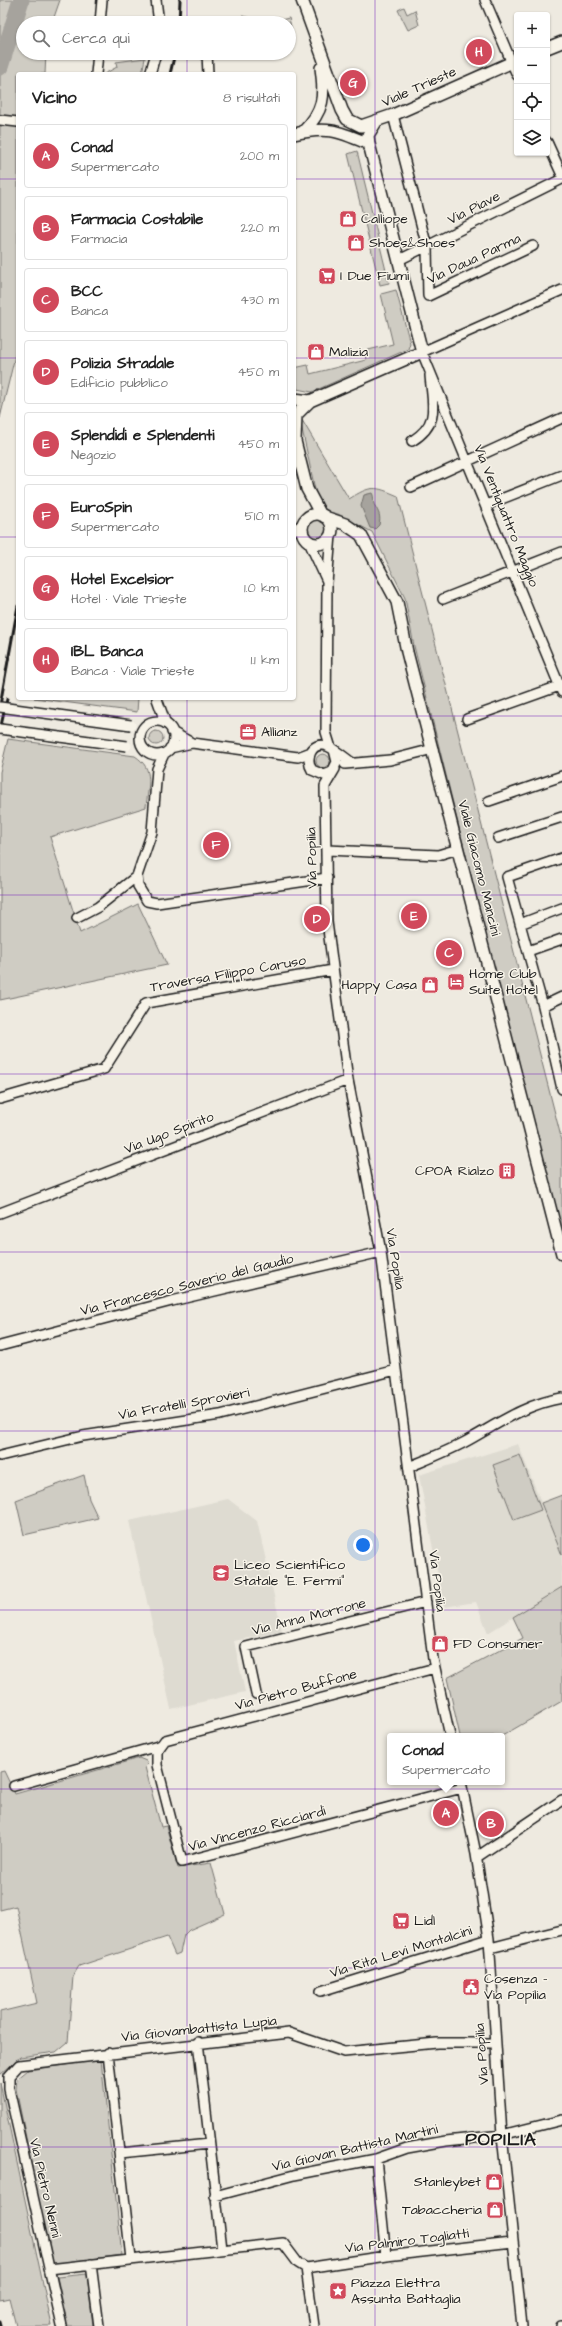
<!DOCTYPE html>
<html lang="it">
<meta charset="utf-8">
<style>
:root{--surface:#fff;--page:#f2f2f2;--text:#222;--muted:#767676;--line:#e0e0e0;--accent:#d1495b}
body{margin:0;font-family:"Architects Daughter",sans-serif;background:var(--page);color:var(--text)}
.controls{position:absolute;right:12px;top:12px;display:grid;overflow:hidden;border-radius:4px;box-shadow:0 1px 3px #0004}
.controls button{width:36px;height:36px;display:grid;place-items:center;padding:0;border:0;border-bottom:1px solid var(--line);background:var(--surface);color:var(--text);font:20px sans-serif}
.you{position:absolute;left:363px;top:1545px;width:14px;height:14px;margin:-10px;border:3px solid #fff;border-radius:50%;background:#1a73e8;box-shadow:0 0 0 6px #1a73e833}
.badge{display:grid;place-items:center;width:26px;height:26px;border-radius:50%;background:var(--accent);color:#fff;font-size:13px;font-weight:700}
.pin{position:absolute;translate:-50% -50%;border:2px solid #fff;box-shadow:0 1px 4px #0006}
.popup{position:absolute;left:387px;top:1733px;width:118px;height:52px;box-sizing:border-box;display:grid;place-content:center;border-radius:4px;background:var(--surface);filter:drop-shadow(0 1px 3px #0005);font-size:13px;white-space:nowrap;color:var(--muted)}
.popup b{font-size:15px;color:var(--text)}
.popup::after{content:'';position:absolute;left:50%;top:100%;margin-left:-8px;border:8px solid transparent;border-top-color:var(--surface)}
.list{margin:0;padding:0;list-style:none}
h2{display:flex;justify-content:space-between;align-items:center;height:52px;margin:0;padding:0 16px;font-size:17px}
h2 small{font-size:13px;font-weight:400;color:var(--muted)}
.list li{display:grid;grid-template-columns:26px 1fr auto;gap:12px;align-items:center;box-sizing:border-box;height:64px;margin:0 8px 8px;padding:0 8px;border:1px solid var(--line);border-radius:4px}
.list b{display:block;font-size:15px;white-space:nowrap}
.list p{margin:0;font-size:13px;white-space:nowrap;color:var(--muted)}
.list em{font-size:13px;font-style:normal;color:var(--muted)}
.icon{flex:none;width:22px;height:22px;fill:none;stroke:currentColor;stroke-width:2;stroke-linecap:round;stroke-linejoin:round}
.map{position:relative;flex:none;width:562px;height:2326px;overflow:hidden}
.search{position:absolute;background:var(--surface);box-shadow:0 1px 3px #0004;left:16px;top:16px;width:280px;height:44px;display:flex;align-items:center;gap:10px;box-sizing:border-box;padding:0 14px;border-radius:22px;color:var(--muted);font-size:15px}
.panel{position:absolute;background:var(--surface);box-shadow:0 1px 3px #0004;left:16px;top:72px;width:280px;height:628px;border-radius:4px}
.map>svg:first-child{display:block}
.built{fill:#dedbd1}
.green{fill:#cfccc3;stroke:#767470}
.water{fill:#a6a39d;stroke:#6f6d69}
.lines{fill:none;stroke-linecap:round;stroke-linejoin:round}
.river{stroke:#a6a39d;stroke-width:17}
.minor-casing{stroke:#1c1c1c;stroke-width:12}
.tertiary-casing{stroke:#1c1c1c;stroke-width:14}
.minor{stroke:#f7f3e8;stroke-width:9}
.tertiary{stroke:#f7f3e8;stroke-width:11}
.rail{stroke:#1c1c1c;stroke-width:3}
.minor-bridge-casing{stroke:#1c1c1c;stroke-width:12;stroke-linecap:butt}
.minor-bridge{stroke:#f7f3e8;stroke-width:9}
.grid{fill:none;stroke:#7b2cbf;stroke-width:1;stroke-opacity:0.55}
.labels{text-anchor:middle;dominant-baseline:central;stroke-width:3;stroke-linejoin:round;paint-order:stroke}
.street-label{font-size:14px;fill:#1c1c1c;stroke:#f7f3e8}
.poi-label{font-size:14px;fill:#1c1c1c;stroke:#f7f3e8;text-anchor:start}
.district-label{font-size:18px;font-weight:bold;letter-spacing:1px;fill:#1c1c1c;stroke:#f7f3e8}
</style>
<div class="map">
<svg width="562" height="2326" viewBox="0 0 562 2326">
<rect width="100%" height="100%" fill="#eeeae0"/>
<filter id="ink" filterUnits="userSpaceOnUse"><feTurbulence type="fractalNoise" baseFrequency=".025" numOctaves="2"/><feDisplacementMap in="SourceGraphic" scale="8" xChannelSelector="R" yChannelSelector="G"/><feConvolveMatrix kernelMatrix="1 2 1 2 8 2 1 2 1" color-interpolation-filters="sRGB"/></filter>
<g filter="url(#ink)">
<path class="built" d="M 518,1444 L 562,1555 L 562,1587 L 488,1633 L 476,1602 L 444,1607 L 419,1475 Z
M 228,1499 L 257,1521 L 282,1631 L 234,1641 L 245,1692 L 171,1709 L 129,1521 Z"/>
<path class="green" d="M 0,0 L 60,0 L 52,23 L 23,23 L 23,53 L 46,53 L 45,74 L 18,74 L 18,344 L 0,418 Z
M 404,7 L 407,14 L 415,10 L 419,25 L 408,30 L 398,10 Z
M 242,16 L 272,22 L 289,18 L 292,31 L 289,32 L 289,23 L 244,23 Z
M 145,58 L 142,74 L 104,74 L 117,67 L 116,62 Z
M 357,151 L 389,283 L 380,285 L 348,154 Z
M 396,290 L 410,343 L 408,349 L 312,392 L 297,389 L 294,368 L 308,365 L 310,374 L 366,360 L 364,351 L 393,344 L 381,294 Z
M 299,415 L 349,499 C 371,485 375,486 398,496 L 562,1141 L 562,1242 L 414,646 L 405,598 L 372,532 L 338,514 L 326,512 L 321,507 L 316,494 Z
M308 529a9 9 0 1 1 18 0a9 9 0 1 1-18 0Z
M 34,698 L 138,698 L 137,712 Z
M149 738a7 7 0 1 1 14 0a7 7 0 1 1-14 0Z
M 8,739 L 135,756 C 155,769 148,786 146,807 L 50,837 L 80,933 L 138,904 L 167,965 L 0,1000 L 0,772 Z
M316 761a7 7 0 1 1 14 0a7 7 0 1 1-14 0Z
M 520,1455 L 541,1510 L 514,1520 L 493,1465 Z
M 84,1475 L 89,1499 L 98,1518 L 24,1535 L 16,1500 Z
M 562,1495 L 562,1555 L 541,1503 Z
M 562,1587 L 562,1701 L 502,1736 L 460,1736 L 447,1678 L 523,1638 L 513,1617 Z
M 139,1758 L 146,1761 L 148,1764 L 145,1767 L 161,1827 L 166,1826 L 178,1868 L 211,1863 L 225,1914 L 189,1930 L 184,1935 L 180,1953 L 175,1955 L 167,1937 L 79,1966 L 73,1976 L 68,2042 L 56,2052 L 20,2057 L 0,2075 L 0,2012 L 37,2003 L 16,1906 L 0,1910 L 0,1772 L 4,1771 L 15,1794 Z
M 101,2060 L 122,2255 L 52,2264 L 16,2089 L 17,2079 L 28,2070 Z
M 0,2083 L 52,2326 L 16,2326 L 9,2298 L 0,2300 Z
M 87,2274 L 93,2326 L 68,2326 L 57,2277 Z"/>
<path class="water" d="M 372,493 C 375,498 372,502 375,506 C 379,513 381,516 379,525 L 375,529 L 370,528 L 361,506 L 364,495 Z"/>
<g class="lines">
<path class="river" d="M 0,67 L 21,0"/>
<defs>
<path id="minor" d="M 156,0 L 159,23
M 485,0 L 517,75
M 100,23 L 102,0
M 207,53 L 208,74
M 96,74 L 98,53
M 150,74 L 156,53
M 393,115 L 427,247 L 428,296 L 533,246
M 0,120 L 18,122
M 547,142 L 562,175
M 399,260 L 562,179
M 562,290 L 422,352 L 562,692
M 412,441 C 441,423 432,404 430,375
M 411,487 L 562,418
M 486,505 L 562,475
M 294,530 L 303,524
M 331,535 L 327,583 L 326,732 L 331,748
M 309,542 L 327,581
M 443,599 L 562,552
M 157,699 L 166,724
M 467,719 L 562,685
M140 738a17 17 0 1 1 34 0a17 17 0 1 1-34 0Z
M 172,732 L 192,743
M 170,748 L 192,743 L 298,757 L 311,752
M 334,750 L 337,762 L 332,772 L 324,775 L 312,770 C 305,759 311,741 327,746 C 335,749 344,757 351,762
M 345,764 L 390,760 L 433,749
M 335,769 L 325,786 L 327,922 L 348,1080 L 381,1252 L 433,1659 L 450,1736
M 489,801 L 562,776
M 498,838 L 562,817
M 327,850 L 438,855 L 458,849
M 562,858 L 507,877 L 543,1006 L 562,1089
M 137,876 L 138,886 L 147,901 L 157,903 L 327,878
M 77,918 L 98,907 L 137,876 L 152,832 L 157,769 L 164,754
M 520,924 L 562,908
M 528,951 L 562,939
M 543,1006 L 562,997
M 0,1099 L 104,1069 L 146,1003 L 333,970
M 0,1213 L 348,1080
M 0,1346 L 172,1301 L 381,1252
M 0,1456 L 83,1436 L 220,1415 L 396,1370
M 409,1467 C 428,1459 446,1452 465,1442 C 496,1425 525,1404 562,1398
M 435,1668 L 165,1740 L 157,1751 L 157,1765 L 182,1862 L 462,1788
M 256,1694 L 246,1647 L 426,1602
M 461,1782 L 476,1854 L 489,1939 L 502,2135 L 522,2326
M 14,1786 L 158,1746
M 477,1857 L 562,1800
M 490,1948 L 562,1930
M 321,1991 L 489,1939
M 198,2042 L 222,2249
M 108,2053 L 131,2259
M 120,2153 L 209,2144
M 376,2159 L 386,2256
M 215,2196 L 294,2175 L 376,2159 L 407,2148 L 446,2141 L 502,2135 L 562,2120
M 91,2264 L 99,2326
M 306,2268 L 386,2256 L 512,2242
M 306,2268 L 314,2326
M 49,2269 L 283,2243 L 298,2263 L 306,2268
M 62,2326 L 9,2089 L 9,2076 L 19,2065 L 289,2033 L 344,2052 L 437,2043 L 495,2043
M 561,2326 L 562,2326"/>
<path id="tertiary" d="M 302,0 L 342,110 L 347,119 L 361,126 L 393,115 L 517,60
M 547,48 L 562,42
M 303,132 C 324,111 325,96 321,68
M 294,134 C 328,126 338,131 369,144
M 294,399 L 310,401
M 294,437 L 307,489 L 321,515
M 295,440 L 296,415 L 310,401 L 422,352 L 369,144 L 368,135 L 376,122
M302 529a15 15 0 1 1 30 0a15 15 0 1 1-30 0Z
M 325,517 L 345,524 L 361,535 L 397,602 L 407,652 L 562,1254"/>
</defs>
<use href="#minor" class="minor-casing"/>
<use href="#tertiary" class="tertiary-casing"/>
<use href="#minor" class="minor"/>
<use href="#tertiary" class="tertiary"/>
<path class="rail" d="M 179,23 L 180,0
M 170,74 L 175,53
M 0,705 L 18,606
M 0,730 L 7,699
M 0,2322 L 1,2326"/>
<defs>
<path id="minor-bridge" d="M 0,707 L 131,725
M 0,729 L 127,746"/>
</defs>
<use href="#minor-bridge" class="minor-bridge-casing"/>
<use href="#minor-bridge" class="minor-bridge"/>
</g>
</g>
<path class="grid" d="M 187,0 L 187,23M 375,0 L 375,2326M 187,53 L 187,74M 0,179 L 18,179M 294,179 L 562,179M 0,358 L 18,358M 294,358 L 562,358M 0,537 L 18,537M 294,537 L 562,537M 187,698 L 187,2326M 0,716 L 562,716M 0,895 L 562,895M 0,1074 L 562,1074M 0,1252 L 562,1252M 0,1431 L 562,1431M 0,1610 L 562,1610M 0,1789 L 562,1789M 0,1968 L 562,1968M 0,2147 L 562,2147"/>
<defs>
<symbol id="shop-square" viewBox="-11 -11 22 22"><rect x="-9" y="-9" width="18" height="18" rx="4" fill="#d1495b" stroke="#f7f3e8"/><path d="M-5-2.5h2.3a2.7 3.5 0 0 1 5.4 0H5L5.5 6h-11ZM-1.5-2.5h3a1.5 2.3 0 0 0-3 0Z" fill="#fff"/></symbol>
<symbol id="supermarket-square" viewBox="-11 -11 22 22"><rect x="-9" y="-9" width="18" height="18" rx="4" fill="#d1495b" stroke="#f7f3e8"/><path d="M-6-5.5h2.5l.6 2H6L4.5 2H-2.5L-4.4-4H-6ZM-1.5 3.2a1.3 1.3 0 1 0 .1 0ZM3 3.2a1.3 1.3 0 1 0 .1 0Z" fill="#fff"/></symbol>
<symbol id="office-square" viewBox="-11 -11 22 22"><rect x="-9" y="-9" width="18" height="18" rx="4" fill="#d1495b" stroke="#f7f3e8"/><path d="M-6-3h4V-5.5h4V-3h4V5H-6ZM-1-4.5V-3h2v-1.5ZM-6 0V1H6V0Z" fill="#fff"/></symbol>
<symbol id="hotel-square" viewBox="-11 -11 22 22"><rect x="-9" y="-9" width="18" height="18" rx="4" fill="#d1495b" stroke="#f7f3e8"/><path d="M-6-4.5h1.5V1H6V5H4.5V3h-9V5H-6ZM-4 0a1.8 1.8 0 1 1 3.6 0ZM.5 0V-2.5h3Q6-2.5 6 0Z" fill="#fff"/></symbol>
<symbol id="building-square" viewBox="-11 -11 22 22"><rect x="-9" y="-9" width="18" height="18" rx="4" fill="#d1495b" stroke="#f7f3e8"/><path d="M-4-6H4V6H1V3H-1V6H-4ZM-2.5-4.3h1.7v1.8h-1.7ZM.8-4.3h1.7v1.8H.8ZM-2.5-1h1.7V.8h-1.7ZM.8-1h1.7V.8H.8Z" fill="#fff"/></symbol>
<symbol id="university-square" viewBox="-11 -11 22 22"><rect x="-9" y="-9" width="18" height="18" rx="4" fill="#d1495b" stroke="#f7f3e8"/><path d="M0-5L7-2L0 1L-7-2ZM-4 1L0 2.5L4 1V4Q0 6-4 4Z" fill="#fff"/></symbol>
<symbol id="civic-square" viewBox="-11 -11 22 22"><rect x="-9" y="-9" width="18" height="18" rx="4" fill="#d1495b" stroke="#f7f3e8"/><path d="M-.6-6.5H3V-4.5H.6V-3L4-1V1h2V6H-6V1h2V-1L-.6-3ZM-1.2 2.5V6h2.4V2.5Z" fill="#fff"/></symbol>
<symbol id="sight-square" viewBox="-11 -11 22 22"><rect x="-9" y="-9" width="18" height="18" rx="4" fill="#d1495b" stroke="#f7f3e8"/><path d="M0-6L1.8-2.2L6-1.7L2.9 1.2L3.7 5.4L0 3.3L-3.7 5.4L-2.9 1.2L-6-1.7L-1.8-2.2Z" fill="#fff"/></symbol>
</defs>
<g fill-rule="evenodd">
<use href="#shop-square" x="338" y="209" width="20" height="20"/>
<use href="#shop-square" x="346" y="233" width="20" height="20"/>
<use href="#supermarket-square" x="317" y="266" width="20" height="20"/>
<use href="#shop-square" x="306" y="342" width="20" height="20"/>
<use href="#office-square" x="238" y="722" width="20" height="20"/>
<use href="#hotel-square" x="446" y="972" width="20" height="20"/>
<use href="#shop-square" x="420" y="975" width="20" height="20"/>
<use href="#building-square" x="497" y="1161" width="20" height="20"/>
<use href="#university-square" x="211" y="1563" width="20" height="20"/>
<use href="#shop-square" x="430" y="1634" width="20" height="20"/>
<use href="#supermarket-square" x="391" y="1911" width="20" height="20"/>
<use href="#civic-square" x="461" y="1977" width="20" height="20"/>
<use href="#shop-square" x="484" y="2172" width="20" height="20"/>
<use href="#shop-square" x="485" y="2200" width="20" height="20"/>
<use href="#sight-square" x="328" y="2281" width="20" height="20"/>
</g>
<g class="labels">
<g class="street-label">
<text transform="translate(419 87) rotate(-24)">Viale Trieste</text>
<text transform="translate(474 208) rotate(-27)">Via Piave</text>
<text transform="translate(474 259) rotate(-25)">Via Daua Parma</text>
<text transform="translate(506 516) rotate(68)">Via Ventiquattro Maggio</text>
<text transform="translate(312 858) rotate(-91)">Via Popilia</text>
<text transform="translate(479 868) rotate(76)">Viale Giacomo Mancini</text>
<text transform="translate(228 974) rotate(-10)">Traversa Filippo Caruso</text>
<text transform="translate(169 1133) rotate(-21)">Via Ugo Spirito</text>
<text transform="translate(395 1259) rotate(81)">Via Popilia</text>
<text transform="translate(187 1285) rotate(-14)">Via Francesco Saverio del Gaudio</text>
<text transform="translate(184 1404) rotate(-10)">Via Fratelli Sprovieri</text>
<text transform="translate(437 1581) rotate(83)">Via Popilia</text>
<text transform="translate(309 1617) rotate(-14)">Via Anna Morrone</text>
<text transform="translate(296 1690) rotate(-15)">Via Pietro Buffone</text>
<text transform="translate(257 1829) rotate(-15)">Via Vincenzo Ricciardi</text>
<text transform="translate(401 1952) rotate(-17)">Via Rita Levi Montalcini</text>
<text transform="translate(199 2029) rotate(-6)">Via Giovambattista Lupia</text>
<text transform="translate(482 2054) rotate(-94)">Via Popilia</text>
<text transform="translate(355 2148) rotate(-13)">Via Giovan Battista Martini</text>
<text transform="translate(45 2188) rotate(77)">Via Pietro Nenni</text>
<text transform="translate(407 2241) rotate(-7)">Via Palmiro Togliatti</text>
</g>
<g class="poi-label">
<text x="361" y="219">Calliope</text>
<text x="369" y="243">Shoes&amp;Shoes</text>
<text x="340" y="276">I Due Fiumi</text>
<text x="329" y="352">Malizia</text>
<text x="261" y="732">Allianz</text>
<text x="469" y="974">Home Club<tspan x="469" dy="16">Suite Hotel</tspan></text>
<text x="417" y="985" text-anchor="end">Happy Casa</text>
<text x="494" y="1171" text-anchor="end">CPOA Rialzo</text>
<text x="234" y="1565">Liceo Scientifico<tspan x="234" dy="16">Statale "E. Fermi"</tspan></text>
<text x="453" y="1644">FD Consumer</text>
<text x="414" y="1921">Lidl</text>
<text x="484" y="1979">Cosenza -<tspan x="484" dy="16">Via Popilia</tspan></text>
<text x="481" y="2182" text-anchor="end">Stanleybet</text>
<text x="482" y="2210" text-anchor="end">Tabaccheria</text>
<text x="351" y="2283">Piazza Elettra<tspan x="351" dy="16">Assunta Battaglia</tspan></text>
</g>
<g class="district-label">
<text x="501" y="2139">POPILIA</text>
</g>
</g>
</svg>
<div class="controls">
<button>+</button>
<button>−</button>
<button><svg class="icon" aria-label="locate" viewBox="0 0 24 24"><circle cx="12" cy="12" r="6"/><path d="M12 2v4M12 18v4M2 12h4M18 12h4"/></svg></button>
<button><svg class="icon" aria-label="layers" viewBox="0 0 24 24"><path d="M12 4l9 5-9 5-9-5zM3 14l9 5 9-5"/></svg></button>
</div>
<div class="you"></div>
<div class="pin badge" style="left:446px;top:1813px">A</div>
<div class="popup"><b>Conad</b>Supermercato</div>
<div class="pin badge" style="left:491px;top:1824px">B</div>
<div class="pin badge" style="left:449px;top:953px">C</div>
<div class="pin badge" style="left:317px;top:919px">D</div>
<div class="pin badge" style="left:414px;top:916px">E</div>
<div class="pin badge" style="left:216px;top:845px">F</div>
<div class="pin badge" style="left:353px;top:83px">G</div>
<div class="pin badge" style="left:479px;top:52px">H</div>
<div class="search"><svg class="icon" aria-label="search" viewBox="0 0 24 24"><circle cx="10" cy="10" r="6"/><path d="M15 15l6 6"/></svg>Cerca qui</div>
<section class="panel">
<h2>Vicino<small>8 risultati</small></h2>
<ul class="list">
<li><span class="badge">A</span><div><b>Conad</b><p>Supermercato</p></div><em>200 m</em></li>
<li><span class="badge">B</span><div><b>Farmacia Costabile</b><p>Farmacia</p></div><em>220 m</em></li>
<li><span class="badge">C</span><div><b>BCC</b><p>Banca</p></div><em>430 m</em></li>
<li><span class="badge">D</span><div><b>Polizia Stradale</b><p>Edificio pubblico</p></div><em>450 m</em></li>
<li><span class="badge">E</span><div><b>Splendidi e Splendenti</b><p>Negozio</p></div><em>450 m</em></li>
<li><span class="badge">F</span><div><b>EuroSpin</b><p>Supermercato</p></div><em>510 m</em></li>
<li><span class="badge">G</span><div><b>Hotel Excelsior</b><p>Hotel · Viale Trieste</p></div><em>1.0 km</em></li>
<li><span class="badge">H</span><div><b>IBL Banca</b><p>Banca · Viale Trieste</p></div><em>1.1 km</em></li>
</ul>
</section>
</div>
